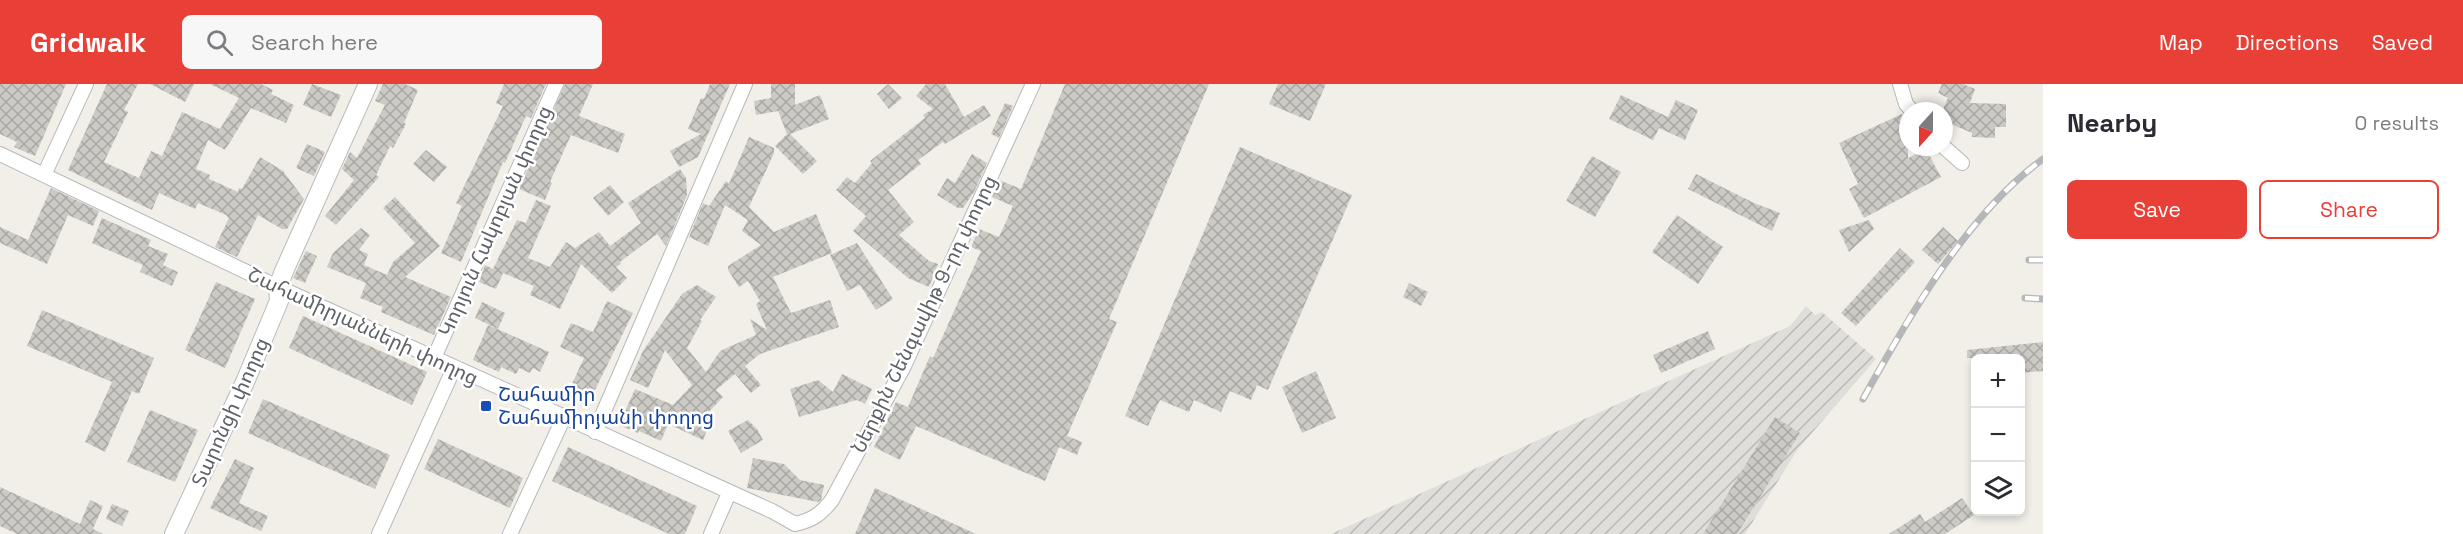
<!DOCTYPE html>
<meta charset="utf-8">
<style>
:root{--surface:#fff;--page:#f7f7f7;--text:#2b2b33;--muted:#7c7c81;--line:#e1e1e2;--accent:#e84037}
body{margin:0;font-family:"Space Grotesk","Noto Sans Armenian",sans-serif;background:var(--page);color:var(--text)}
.controls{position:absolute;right:18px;bottom:18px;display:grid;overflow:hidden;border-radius:9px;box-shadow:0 3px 9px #0003}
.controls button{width:54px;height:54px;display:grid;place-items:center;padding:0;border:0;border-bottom:2px solid var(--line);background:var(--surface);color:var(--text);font:30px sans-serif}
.compass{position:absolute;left:1899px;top:18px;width:54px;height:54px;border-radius:50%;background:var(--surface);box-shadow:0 3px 9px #0003;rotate:201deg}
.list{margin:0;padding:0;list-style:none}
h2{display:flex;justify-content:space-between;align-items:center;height:78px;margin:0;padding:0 24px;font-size:26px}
h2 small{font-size:20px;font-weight:400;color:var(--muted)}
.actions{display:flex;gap:12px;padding:18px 24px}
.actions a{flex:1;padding:14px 0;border:2px solid var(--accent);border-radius:9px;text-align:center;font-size:21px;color:var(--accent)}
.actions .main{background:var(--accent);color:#fff}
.icon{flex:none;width:33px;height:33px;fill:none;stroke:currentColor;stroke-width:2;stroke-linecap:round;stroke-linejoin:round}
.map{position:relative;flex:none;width:2043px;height:450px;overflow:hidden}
header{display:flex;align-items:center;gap:36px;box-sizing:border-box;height:84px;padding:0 30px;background:var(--accent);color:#fff}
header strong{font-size:28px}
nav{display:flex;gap:33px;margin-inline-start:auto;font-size:21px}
.search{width:420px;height:54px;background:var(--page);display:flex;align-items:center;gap:15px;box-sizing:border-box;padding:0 21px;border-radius:9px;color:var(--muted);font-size:22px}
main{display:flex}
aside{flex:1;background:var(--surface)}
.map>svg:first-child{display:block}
.industrial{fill:url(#industrial-furrows)}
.building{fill:url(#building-cross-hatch)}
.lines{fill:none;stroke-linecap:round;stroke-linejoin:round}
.street-casing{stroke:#b5b8bc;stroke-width:16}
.secondary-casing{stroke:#b6babf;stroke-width:20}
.street{stroke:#fff;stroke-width:14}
.secondary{stroke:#fff;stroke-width:18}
.rail-casing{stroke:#b6b7b8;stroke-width:7}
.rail{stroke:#fff;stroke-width:4.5;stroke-dasharray:14;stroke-linecap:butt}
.transit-dot{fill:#1a4fb4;stroke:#fff;stroke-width:2}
.labels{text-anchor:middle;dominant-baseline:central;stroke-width:5;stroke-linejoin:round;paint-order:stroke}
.street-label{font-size:20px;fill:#5f6368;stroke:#fff}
.transit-label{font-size:20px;fill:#164399;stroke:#fff;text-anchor:start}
</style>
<header>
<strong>Gridwalk</strong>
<div class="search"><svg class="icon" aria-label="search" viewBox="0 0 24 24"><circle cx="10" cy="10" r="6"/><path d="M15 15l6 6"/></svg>Search here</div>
<nav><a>Map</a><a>Directions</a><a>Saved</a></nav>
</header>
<main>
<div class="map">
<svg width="2043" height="450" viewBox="0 0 2043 450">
<defs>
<pattern id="industrial-furrows" width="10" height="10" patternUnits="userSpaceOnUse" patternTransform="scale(1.5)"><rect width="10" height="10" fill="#e0deda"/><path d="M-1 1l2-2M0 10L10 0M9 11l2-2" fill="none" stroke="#b9b8b5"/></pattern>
<pattern id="building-cross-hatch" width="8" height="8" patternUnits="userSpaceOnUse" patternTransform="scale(1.5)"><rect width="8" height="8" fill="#cccac5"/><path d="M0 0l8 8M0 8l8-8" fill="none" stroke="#a9a8a4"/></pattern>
</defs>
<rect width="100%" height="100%" fill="#f1efe8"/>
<path class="industrial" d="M 1806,222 L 1815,231 L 1822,228 L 1876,275 L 1798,365 L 1745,450 L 1331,450 L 1790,242 Z"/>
<path class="building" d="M 0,0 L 66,0 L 35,72 L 14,63 L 17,58 L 0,50 Z
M 107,0 L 138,0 L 124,26 L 128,28 L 104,78 L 139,94 L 151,67 L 162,72 L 182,28 L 220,45 L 239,14 L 210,0 L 261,0 L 273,6 L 271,10 L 294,21 L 286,39 L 251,24 L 225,66 L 208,56 L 196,85 L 210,91 L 209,95 L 238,108 L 239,104 L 242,105 L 260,73 L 283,87 L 304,115 L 287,145 L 282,145 L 258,131 L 237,173 L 215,163 L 229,134 L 226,131 L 198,119 L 195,125 L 159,109 L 152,126 L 68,86 Z
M 150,0 L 194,0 L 185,18 Z
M 312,0 L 341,11 L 331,33 L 303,21 Z
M 383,0 L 405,0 L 418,6 L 404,39 L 406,40 L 393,64 L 390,62 L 376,91 L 379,93 L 336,141 L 325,132 L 354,96 L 342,85 L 350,68 L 357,74 L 385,21 L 375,17 Z
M 504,0 L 546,0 L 531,34 L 526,32 L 505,79 L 503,78 L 461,178 L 441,169 L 462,122 L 456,119 L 503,22 L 496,19 Z
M 565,0 L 593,0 L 579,32 L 625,50 L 618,69 L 571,51 L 550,98 L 552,99 L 545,116 L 519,105 Z
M 710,0 L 730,0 L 698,73 L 679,83 L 670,67 L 701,50 L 688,45 L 701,14 L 704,15 Z
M 771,0 L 795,0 L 795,21 L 820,11 L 829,35 L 790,50 L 817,77 L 803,90 L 775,62 L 787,50 L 778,27 L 756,31 L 754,17 L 771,14 Z
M 888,0 L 902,14 L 889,25 L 877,10 Z
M 926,0 L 945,0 L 964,33 L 984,21 L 991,32 L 945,60 L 943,58 L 918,76 L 921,80 L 888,106 L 914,138 L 899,151 L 929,177 L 938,180 L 929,203 L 908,194 L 853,147 L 866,132 L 836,106 L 847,93 L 855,99 L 872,79 L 870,77 L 925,34 L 923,31 L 933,25 L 916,12 Z
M 1065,0 L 1209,0 L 1109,235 L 1117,238 L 1067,352 L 1082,358 L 1077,371 L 1059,363 L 1045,397 L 916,342 L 900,376 L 874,363 L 896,318 L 908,323 L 930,272 L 933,274 L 981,167 L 971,163 L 979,145 L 999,153 L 1013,122 L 992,113 L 999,96 L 1021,105 Z
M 1278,0 L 1326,0 L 1310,37 L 1269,20 Z
M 1942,0 L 1963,0 L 1975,5 L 1970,19 L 2006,20 L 2006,43 L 1995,43 L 1995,54 L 1972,53 L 1972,49 L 1944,37 L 1944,23 L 1948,14 L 1938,9 Z
M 1621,11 L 1668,33 L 1676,16 L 1698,26 L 1685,56 L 1659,44 L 1653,56 L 1609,35 Z
M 1005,19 L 1013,22 L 999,54 L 991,50 Z
M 1902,30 L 1908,43 L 1908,74 L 1926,65 L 1941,93 L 1864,134 L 1849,105 L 1858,100 L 1839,59 Z
M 749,53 L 774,64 L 774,69 L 749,123 L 774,148 L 816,130 L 832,169 L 773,193 L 791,229 L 830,216 L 839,243 L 760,270 L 745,282 L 761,301 L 751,309 L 735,290 L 716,306 L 723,313 L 706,331 L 712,334 L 703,356 L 668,340 L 661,357 L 639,347 L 638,349 L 619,341 L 635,305 L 673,321 L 692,301 L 665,266 L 648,304 L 630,296 L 643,267 L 682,210 L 697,201 L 716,213 L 700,236 L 702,237 L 687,264 L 706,288 L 720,267 L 756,251 L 750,235 L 767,246 L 756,220 L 760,217 L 748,197 L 739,203 L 728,186 L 728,182 L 761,161 L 742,147 L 748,136 L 725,121 L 708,162 L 689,153 L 703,119 L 709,122 L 726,97 L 729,100 Z
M 307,60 L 325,68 L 314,92 L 296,84 Z
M 1240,63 L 1352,111 L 1268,306 L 1257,301 L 1251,316 L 1230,307 L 1221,328 L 1194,316 L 1189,328 L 1160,316 L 1148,342 L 1125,332 Z
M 426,66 L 447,83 L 434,98 L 413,80 Z
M 972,70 L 987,79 L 974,108 L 963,124 L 958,124 L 937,111 L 947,94 L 955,99 Z
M 1592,72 L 1621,88 L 1595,133 L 1566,117 Z
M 680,85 L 686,94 L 687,111 L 666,162 L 657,150 L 620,178 L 621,180 L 616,183 L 627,194 L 612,209 L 581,180 L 560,225 L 530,211 L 534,202 L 503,189 L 496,205 L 479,198 L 485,181 L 493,185 L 517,136 L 526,139 L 536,116 L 551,122 L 528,174 L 550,183 L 566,158 L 575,164 L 599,148 L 610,162 L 641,139 L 628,119 Z
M 1696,90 L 1754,119 L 1780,129 L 1772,147 L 1688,105 Z
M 610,101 L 624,118 L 608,132 L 593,114 Z
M 51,104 L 99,127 L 93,142 L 68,131 L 47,180 L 0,159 L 0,143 L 28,156 Z
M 395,113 L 440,162 L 405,193 L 451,213 L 434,251 L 381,228 L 383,223 L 360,214 L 366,199 L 327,183 L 333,169 L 361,144 L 370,151 L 359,166 L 368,170 L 364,181 L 387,191 L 393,178 L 415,159 L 383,124 Z
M 1677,131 L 1723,163 L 1698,200 L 1652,168 Z
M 102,134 L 151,156 L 148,162 L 168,170 L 163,181 L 178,188 L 172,202 L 140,188 L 143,181 L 92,159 Z
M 1869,136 L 1874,145 L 1849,168 L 1839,146 Z
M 1943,143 L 1958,157 L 1938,180 L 1922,166 Z
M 857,159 L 893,215 L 876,226 L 860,201 L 847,207 L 830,171 Z
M 1900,164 L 1915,178 L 1856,242 L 1841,229 Z
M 306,167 L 317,172 L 305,199 L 293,194 Z
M 216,198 L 255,215 L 225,284 L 185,266 Z
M 1409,199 L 1428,208 L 1421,222 L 1403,213 Z
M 607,217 L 633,229 L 589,318 L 572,311 L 576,304 L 571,302 L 584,274 L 560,263 L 571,239 L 593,248 Z
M 482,218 L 505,229 L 498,245 L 475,234 Z
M 42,226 L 154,274 L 139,310 L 132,307 L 105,368 L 85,358 L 112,298 L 27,262 Z
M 303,232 L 427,288 L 412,321 L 289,264 Z
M 488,241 L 549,268 L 540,288 L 533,284 L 530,289 L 519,284 L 516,290 L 501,283 L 499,288 L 473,276 Z
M 1708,247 L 1715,265 L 1661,289 L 1653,271 Z
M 2043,258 L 2043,287 L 2020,289 L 2020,274 L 1967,274 L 1967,266 Z
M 1316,287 L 1336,334 L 1302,349 L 1282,303 Z
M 842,290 L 872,305 L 865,320 L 857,316 L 799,333 L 790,305 L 818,296 L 833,308 Z
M 263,315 L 390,371 L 375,405 L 248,349 Z
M 150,326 L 198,346 L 175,398 L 127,378 Z
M 1775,333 L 1800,349 L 1737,450 L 1703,450 Z
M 748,336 L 757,345 L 763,356 L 741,369 L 728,347 Z
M 438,355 L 523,394 L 510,424 L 424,385 Z
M 568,363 L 697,422 L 685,450 L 669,450 L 552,397 Z
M 753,374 L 784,380 L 800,396 L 824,401 L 821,416 L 818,418 L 747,404 Z
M 235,375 L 254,384 L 239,419 L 268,432 L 261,447 L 210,424 Z
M 0,403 L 80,440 L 90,416 L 103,422 L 93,445 L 103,450 L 17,450 L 0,442 Z
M 875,404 L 906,418 L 976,450 L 855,450 Z
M 1962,414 L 1974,431 L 1945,450 L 1889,450 L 1920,430 L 1925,438 Z
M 112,420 L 129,427 L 122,442 L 106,435 Z"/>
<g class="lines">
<defs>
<path id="street" d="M 1900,0 L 1906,20 L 1912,27
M 1944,63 L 1962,79
M 0,70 L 278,203 L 772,427 L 795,440 C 813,436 821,430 832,416 L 904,282 L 1033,0
M 44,91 L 86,0
M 434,274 L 556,0
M 595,348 L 745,0
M 379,450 L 454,284
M 510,450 L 564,333
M 711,450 L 729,409"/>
<path id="secondary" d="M 174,450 L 245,298 L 279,217 L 278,203 L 284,187 L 368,0"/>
</defs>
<use href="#street" class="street-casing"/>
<use href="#secondary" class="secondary-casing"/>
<use href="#street" class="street"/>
<use href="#secondary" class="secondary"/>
<defs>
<path id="rail" d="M 2029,176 L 2043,176
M 2025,214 L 2043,215
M 1863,315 C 1908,234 1967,130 2043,75"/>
</defs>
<use href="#rail" class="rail-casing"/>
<use href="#rail" class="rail"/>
</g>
<rect class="transit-dot" x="480" y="316" width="12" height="12" rx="3"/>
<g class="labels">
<g class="street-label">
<text transform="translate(495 137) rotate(-66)">Կորյուն Հակոբյան փողոց</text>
<text transform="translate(924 230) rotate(-64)">Ներքին Շենգավիթ 9-րդ փողոց</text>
<text transform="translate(363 242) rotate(25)">Շահամիրյանների փողոց</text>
<text transform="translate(230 328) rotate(-66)">Տարոնցի փողոց</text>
</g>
<g class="transit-label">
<text x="498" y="310">Շահամիր<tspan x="498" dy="23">Շահամիրյանի փողոց</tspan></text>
</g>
</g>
</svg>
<div class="controls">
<button>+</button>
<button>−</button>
<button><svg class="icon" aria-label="layers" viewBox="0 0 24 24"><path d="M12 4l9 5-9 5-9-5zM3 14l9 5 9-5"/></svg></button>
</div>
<svg class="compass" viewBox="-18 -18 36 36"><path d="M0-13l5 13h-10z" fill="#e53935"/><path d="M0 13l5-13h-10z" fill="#7c7c81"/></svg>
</div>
<aside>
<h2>Nearby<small>0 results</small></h2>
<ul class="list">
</ul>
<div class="actions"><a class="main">Save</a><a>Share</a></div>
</aside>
</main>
